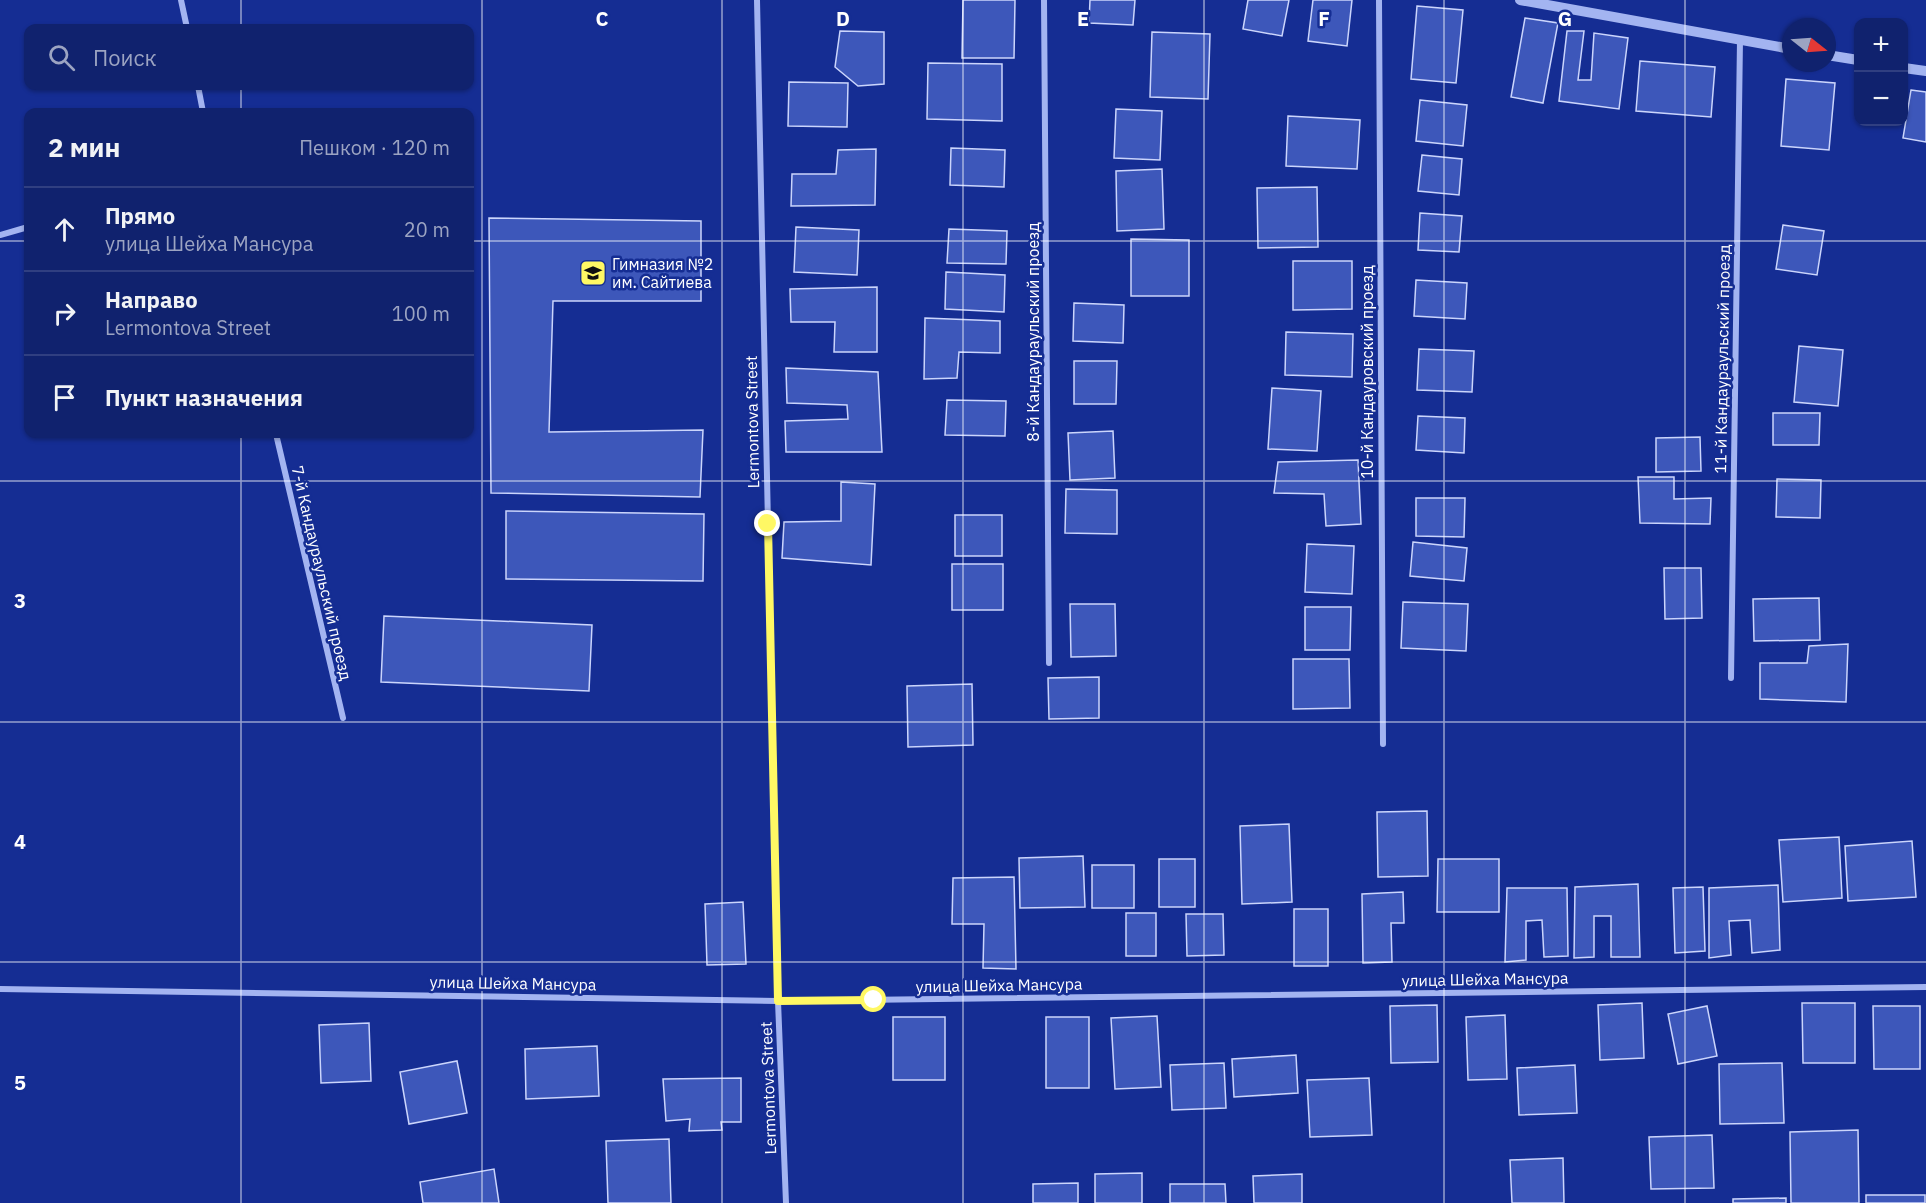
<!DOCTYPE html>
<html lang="ru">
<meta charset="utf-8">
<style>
:root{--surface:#10226e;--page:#1e2f76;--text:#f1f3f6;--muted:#9ca4c2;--line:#303f81}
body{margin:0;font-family:"IBM Plex Sans",sans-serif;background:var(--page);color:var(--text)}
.controls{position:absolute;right:18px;top:18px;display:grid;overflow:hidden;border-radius:12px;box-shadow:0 2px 4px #0004}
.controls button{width:54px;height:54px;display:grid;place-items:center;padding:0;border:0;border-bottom:2px solid var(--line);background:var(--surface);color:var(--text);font:30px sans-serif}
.compass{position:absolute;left:1782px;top:18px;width:54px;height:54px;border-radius:50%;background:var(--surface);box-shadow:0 2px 4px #0004;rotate:107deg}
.stop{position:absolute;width:18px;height:18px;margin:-14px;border:4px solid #fff864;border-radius:50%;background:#fff}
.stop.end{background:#fff864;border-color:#fff;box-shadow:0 2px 6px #0008}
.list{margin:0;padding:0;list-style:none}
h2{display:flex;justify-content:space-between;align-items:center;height:78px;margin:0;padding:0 24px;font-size:26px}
h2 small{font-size:20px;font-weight:400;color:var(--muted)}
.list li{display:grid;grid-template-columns:39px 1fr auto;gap:18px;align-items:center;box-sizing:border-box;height:84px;padding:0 24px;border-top:2px solid var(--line)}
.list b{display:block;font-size:22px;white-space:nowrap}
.list p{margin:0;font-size:20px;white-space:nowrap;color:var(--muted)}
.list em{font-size:20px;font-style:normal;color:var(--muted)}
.icon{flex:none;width:33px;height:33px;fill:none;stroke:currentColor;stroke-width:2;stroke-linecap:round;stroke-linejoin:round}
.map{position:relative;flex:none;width:1926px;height:1203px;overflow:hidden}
.search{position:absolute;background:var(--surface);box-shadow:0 2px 4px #0004;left:24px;top:24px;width:450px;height:66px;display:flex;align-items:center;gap:15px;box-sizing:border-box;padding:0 21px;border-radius:12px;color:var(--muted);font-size:22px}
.panel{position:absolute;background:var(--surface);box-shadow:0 2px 4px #0004;left:24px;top:108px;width:450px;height:330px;border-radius:12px}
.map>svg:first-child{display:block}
.building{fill:#3d57ba;stroke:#cbd5fc;stroke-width:1.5}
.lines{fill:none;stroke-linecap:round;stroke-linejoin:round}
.minor{stroke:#a3b4f1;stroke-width:6}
.tertiary{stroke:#a3b4f1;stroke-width:10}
.route{stroke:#fff864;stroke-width:8}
.grid{fill:none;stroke:#fff;stroke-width:1.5;stroke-opacity:0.55}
.labels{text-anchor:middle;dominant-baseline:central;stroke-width:5;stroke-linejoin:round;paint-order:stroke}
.poi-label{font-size:16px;fill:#fff;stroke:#152d93;text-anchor:start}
.street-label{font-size:16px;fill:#fff;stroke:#152d93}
.grid-label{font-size:20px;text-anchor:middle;font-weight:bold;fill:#fff;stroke:#152d93;stroke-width:5;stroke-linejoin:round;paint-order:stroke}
</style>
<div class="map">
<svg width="1926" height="1203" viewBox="0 0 1926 1203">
<rect width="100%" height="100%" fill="#152d93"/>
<path class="building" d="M 963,0 L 1015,0 L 1014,58 L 962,58 Z
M 1090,0 L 1135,0 L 1133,25 L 1089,23 Z
M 1248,0 L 1289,0 L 1282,36 L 1243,29 Z
M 1313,0 L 1352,0 L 1347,46 L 1308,41 Z
M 1417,6 L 1463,10 L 1456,83 L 1411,79 Z
M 1525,18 L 1558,23 L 1543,103 L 1511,97 Z
M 840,31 L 884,32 L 884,84 L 858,86 L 835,67 Z
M 1567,31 L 1584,31 L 1578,80 L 1591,80 L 1594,33 L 1628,38 L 1619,109 L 1559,101 Z
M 1152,32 L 1210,34 L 1208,99 L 1150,97 Z
M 1640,61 L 1715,67 L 1711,117 L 1636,111 Z
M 928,63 L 1002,64 L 1002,121 L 927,119 Z
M 1786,79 L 1835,83 L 1829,150 L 1781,146 Z
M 789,82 L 848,83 L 847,127 L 788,126 Z
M 1911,90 L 1926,92 L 1926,142 L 1903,138 Z
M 1420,100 L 1467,105 L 1463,146 L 1416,141 Z
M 1116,109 L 1162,111 L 1160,160 L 1114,158 Z
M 1288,116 L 1360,120 L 1357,169 L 1286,166 Z
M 951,148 L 1005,150 L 1004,187 L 950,185 Z
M 876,149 L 875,205 L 791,206 L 792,174 L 836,174 L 838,150 Z
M 1422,155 L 1462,159 L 1459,195 L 1418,191 Z
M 1162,169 L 1164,229 L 1117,231 L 1116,171 Z
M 1317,187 L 1318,247 L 1258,248 L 1257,188 Z
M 1420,213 L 1462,216 L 1459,252 L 1418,250 Z
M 489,218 L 701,221 L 701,301 L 553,301 L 549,432 L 703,430 L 700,497 L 491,493 Z
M 1783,225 L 1824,231 L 1817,275 L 1776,269 Z
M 796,227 L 859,230 L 857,275 L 794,272 Z
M 949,229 L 1007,231 L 1006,264 L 947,263 Z
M 1131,239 L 1189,240 L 1189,296 L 1131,296 Z
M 1293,261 L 1352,261 L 1352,309 L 1293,310 Z
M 946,272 L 1005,275 L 1004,312 L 945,309 Z
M 1416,280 L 1467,283 L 1465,319 L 1414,316 Z
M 877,287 L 877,352 L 834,352 L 835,322 L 791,322 L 790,289 Z
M 1074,303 L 1124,305 L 1123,343 L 1073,341 Z
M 925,318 L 1000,321 L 1000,353 L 959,352 L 957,378 L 924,379 Z
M 1286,332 L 1353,334 L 1352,377 L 1285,375 Z
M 1799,346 L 1843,350 L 1838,406 L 1794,402 Z
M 1419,349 L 1474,351 L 1472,392 L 1417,390 Z
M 1074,361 L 1117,361 L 1116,404 L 1074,404 Z
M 786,368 L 878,372 L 882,452 L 786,452 L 785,421 L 848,419 L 847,405 L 787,403 Z
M 1272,388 L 1321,391 L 1317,451 L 1268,449 Z
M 947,400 L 1006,401 L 1005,436 L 945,435 Z
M 1773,413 L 1820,413 L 1819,445 L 1773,445 Z
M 1418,416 L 1465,418 L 1464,453 L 1416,450 Z
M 1113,431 L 1115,478 L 1070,480 L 1068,433 Z
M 1700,437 L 1701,471 L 1656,472 L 1656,438 Z
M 1358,460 L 1361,524 L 1326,526 L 1324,494 L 1274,493 L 1278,462 Z
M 1638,477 L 1674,477 L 1674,499 L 1711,498 L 1710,524 L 1640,523 Z
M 1777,479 L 1821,480 L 1820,518 L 1776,517 Z
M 841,482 L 875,484 L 871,565 L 782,558 L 784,522 L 841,521 Z
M 1066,489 L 1117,490 L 1117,534 L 1065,533 Z
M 1416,498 L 1465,498 L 1464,537 L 1416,536 Z
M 506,511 L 704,514 L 703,581 L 506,579 Z
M 955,515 L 1002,515 L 1002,556 L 955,556 Z
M 1413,542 L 1467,548 L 1464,581 L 1410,576 Z
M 1307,544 L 1354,546 L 1352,594 L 1305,592 Z
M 952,564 L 1003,564 L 1003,610 L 952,610 Z
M 1664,568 L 1701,568 L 1702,618 L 1665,619 Z
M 1819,598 L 1820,640 L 1754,641 L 1753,599 Z
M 1403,602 L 1468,604 L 1466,651 L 1401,648 Z
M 1070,604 L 1115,604 L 1116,656 L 1071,657 Z
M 1305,607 L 1351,607 L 1350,650 L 1305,650 Z
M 384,616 L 592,625 L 589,691 L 381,682 Z
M 1848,644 L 1846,702 L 1760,699 L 1760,663 L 1807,663 L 1809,646 Z
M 1293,659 L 1349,659 L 1350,708 L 1293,709 Z
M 1099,677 L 1099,718 L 1049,719 L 1048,678 Z
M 972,684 L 973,745 L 908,747 L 907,686 Z
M 1427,811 L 1428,876 L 1378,877 L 1377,812 Z
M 1289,824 L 1292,902 L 1242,904 L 1240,826 Z
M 1839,837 L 1842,898 L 1783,902 L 1779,840 Z
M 1912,841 L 1916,897 L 1848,901 L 1845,846 Z
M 1083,856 L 1085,907 L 1020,908 L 1019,858 Z
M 1159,859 L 1195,859 L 1195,907 L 1159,907 Z
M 1438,859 L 1499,859 L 1499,912 L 1437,912 Z
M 1092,865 L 1134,865 L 1134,908 L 1092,908 Z
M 1014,877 L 1016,969 L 983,968 L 984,924 L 952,924 L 953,878 Z
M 1638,884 L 1640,957 L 1611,957 L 1611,916 L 1594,916 L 1594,957 L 1574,958 L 1575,887 Z
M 1778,885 L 1780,950 L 1752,953 L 1750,920 L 1729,921 L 1731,955 L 1709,958 L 1709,888 Z
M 1703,887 L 1705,951 L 1675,953 L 1673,888 Z
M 1507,888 L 1567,888 L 1568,956 L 1544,957 L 1542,920 L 1526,921 L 1526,960 L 1505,962 Z
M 1403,892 L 1404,923 L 1391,923 L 1392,962 L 1363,963 L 1362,894 Z
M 743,902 L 746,964 L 707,965 L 705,904 Z
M 1294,909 L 1328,909 L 1328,966 L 1294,966 Z
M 1126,913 L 1156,913 L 1156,956 L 1126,956 Z
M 1186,914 L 1223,914 L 1224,955 L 1187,956 Z
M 1642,1003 L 1644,1058 L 1600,1060 L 1598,1005 Z
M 1802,1003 L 1855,1003 L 1855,1063 L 1803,1063 Z
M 1437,1005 L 1438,1062 L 1391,1063 L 1390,1006 Z
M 1707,1006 L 1717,1056 L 1678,1064 L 1668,1014 Z
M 1873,1006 L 1920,1006 L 1920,1069 L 1874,1069 Z
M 1505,1015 L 1507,1079 L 1468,1080 L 1466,1017 Z
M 1157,1016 L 1161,1087 L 1115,1089 L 1111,1018 Z
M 893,1017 L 945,1017 L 945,1080 L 893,1080 Z
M 1046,1017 L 1089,1017 L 1089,1088 L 1046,1088 Z
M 369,1023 L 371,1081 L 321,1083 L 319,1025 Z
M 597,1046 L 599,1096 L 526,1099 L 525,1049 Z
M 1296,1055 L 1298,1093 L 1234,1097 L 1232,1059 Z
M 457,1061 L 467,1113 L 409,1124 L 400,1072 Z
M 1224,1063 L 1226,1108 L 1172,1110 L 1170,1065 Z
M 1782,1063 L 1784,1123 L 1720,1124 L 1719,1064 Z
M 1575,1065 L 1577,1113 L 1519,1115 L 1517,1068 Z
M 741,1078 L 741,1122 L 721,1122 L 722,1130 L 689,1131 L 690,1119 L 666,1121 L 663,1079 Z
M 1369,1078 L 1372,1135 L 1310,1137 L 1307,1080 Z
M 1858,1130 L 1859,1203 L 1791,1203 L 1790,1132 Z
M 1712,1135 L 1714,1188 L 1651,1189 L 1649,1137 Z
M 669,1139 L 671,1203 L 608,1203 L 606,1141 Z
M 1563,1158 L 1564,1203 L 1512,1203 L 1510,1160 Z
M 494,1169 L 499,1203 L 423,1203 L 420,1182 Z
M 1142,1173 L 1142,1203 L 1095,1203 L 1095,1174 Z
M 1302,1174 L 1302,1203 L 1254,1203 L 1253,1176 Z
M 1078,1183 L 1078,1203 L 1033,1203 L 1033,1184 Z
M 1170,1184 L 1225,1184 L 1226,1203 L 1170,1203 Z
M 1866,1195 L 1925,1195 L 1925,1203 L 1866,1203 Z
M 1786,1198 L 1786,1203 L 1733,1203 L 1733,1199 Z"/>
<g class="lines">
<path class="minor" d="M 181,0 L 187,28
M 757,0 L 778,1001 L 786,1203
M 1044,0 L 1049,663
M 1379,0 L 1383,744
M 198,86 L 203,112
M 0,235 L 28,227
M 276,434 L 343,718
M 1731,678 L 1740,40
M 0,989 L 778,1001 L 1926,987"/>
<path class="tertiary" d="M 1520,0 L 1791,49
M 1827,55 L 1858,60
M 1904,68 L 1926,71"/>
</g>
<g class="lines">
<path class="route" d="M 768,524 L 778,1001 L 874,1000"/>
</g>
<path class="grid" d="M 241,0 L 241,28M 482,0 L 482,1203M 722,0 L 722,1203M 963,0 L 963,1203M 1204,0 L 1204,1203M 1444,0 L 1444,1203M 1685,0 L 1685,1203M 241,86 L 241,112M 0,241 L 28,241M 470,241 L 1926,241M 241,434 L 241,1203M 0,481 L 1926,481M 0,722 L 1926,722M 0,962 L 1926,962"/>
<defs>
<symbol id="school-square" viewBox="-11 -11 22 22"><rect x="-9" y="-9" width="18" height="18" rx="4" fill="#fff864" stroke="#152d93"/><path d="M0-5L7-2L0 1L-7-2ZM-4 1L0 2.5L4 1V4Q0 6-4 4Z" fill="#111"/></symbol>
</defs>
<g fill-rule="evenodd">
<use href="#school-square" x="578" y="258" width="30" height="30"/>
</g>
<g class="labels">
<g class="poi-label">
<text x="612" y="264">Гимназия №2<tspan x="612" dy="18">им. Сайтиева</tspan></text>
</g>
<g class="street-label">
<text transform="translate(1033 332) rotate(-90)">8-й Кандаураульский проезд</text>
<text transform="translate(1722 359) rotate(-89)">11-й Кандаураульский проезд</text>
<text transform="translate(1367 372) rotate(-90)">10-й Кандауровский проезд</text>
<text transform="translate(752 422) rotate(-91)">Lermontova Street</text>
<text transform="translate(322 573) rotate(77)">7-й Кандаураульский проезд</text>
<text transform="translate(1485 979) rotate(-1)">улица Шейха Мансура</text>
<text transform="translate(513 983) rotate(1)">улица Шейха Мансура</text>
<text transform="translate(999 985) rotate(-1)">улица Шейха Мансура</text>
<text transform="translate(768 1088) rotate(-92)">Lermontova Street</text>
</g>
</g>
<g class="grid-label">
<text x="602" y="26">C</text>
<text x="843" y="26">D</text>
<text x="1083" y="26">E</text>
<text x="1324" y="26">F</text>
<text x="1565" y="26">G</text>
<text x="20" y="608">3</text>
<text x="20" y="849">4</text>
<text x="20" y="1090">5</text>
</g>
</svg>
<div class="controls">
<button>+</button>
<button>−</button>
</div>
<svg class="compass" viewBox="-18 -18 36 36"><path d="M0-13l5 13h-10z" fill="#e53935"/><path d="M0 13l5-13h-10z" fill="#9ca4c2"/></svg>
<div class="stop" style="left:874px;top:1000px"></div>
<div class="stop end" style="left:768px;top:524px"></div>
<div class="search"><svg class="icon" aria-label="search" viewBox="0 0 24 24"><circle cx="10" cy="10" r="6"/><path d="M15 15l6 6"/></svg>Поиск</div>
<section class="panel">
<h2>2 мин<small>Пешком · 120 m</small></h2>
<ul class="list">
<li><svg class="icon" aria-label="ahead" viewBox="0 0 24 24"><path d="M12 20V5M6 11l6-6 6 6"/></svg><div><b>Прямо</b><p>улица Шейха Мансура</p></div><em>20 m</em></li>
<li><svg class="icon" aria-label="right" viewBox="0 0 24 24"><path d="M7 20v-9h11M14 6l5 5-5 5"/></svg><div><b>Направо</b><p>Lermontova Street</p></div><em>100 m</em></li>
<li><svg class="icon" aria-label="arrive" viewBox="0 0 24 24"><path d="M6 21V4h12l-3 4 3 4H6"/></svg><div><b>Пункт назначения</b></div></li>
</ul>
</section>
</div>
